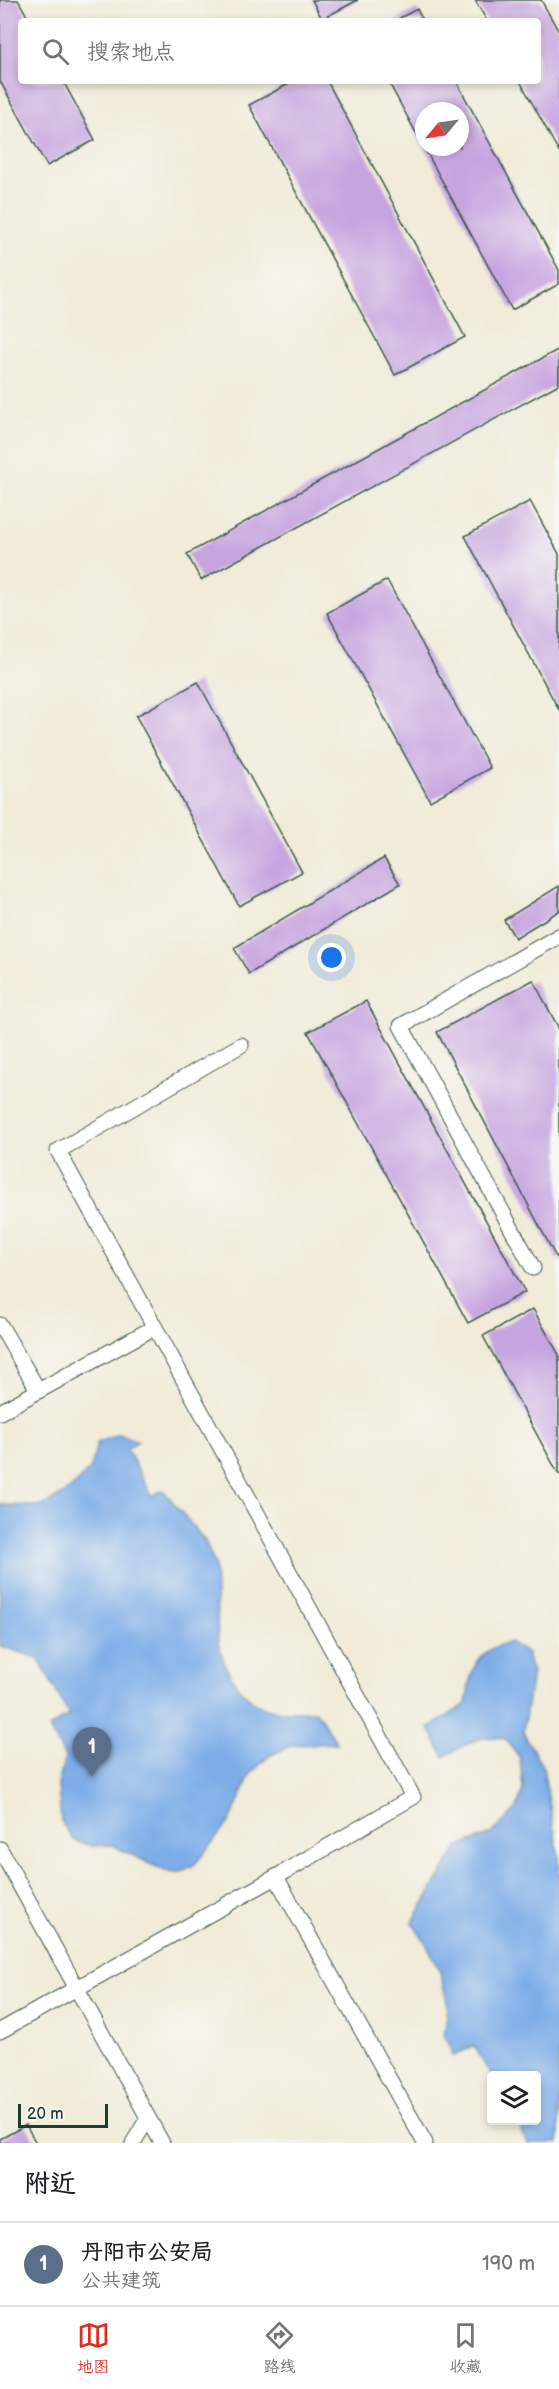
<!DOCTYPE html>
<html lang="zh">
<meta charset="utf-8">
<style>
:root{--surface:#fff;--page:#f6f6f6;--text:#202124;--muted:#757577;--line:#e0e0e0;--accent:#d93025}
body{margin:0;font-family:"Balsamiq Sans","LXGW WenKai TC",sans-serif;background:var(--page);color:var(--text)}
.controls{position:absolute;right:18px;bottom:18px;display:grid;overflow:hidden;border-radius:6px;box-shadow:0 3px 9px #0003}
.controls button{width:54px;height:54px;display:grid;place-items:center;padding:0;border:0;border-bottom:2px solid var(--line);background:var(--surface);color:var(--text);font:30px sans-serif}
.compass{position:absolute;left:415px;top:102px;width:54px;height:54px;border-radius:50%;background:var(--surface);box-shadow:0 3px 9px #0003;rotate:241deg}
.scale{position:absolute;left:18px;bottom:15px;width:90px;box-sizing:border-box;padding-left:6px;border:3px solid #1f3d34;border-top:0;font-size:16px;line-height:21px;white-space:nowrap;color:#1f3d34;-webkit-text-stroke:4px #f6f6f2;paint-order:stroke}
.you{position:absolute;left:332px;top:958px;width:21px;height:21px;margin:-15px;border:4px solid #fff;border-radius:50%;background:#1a73e8;box-shadow:0 0 0 9px #1a73e833}
.badge{display:grid;place-items:center;width:39px;height:39px;border-radius:50%;background:var(--accent);color:#fff;font-size:20px;font-weight:700}
.pin{position:absolute;translate:-50% -50px;filter:drop-shadow(0 2px 3px #0008)}
.pin::after{content:'';position:absolute;top:32px;width:21px;height:18px;background:inherit;clip-path:polygon(0 0,100% 0,50% 100%)}
.list{margin:0;padding:0;list-style:none}
h2{display:flex;justify-content:space-between;align-items:center;height:78px;margin:0;padding:0 24px;font-size:26px}
h2 small{font-size:20px;font-weight:400;color:var(--muted)}
.list li{display:grid;grid-template-columns:39px 1fr auto;gap:18px;align-items:center;box-sizing:border-box;height:84px;padding:0 24px;border-top:2px solid var(--line)}
.list b{display:block;font-size:22px;white-space:nowrap}
.list p{margin:0;font-size:20px;white-space:nowrap;color:var(--muted)}
.list em{font-size:20px;font-style:normal;color:var(--muted)}
.icon{flex:none;width:33px;height:33px;fill:none;stroke:currentColor;stroke-width:2;stroke-linecap:round;stroke-linejoin:round}
.map{position:relative;flex:none;width:559px;height:2143px;overflow:hidden}
.search{position:absolute;background:var(--surface);box-shadow:0 3px 9px #0003;left:18px;right:18px;top:18px;height:66px;display:flex;align-items:center;gap:15px;box-sizing:border-box;padding:0 21px;border-radius:6px;color:var(--muted);font-size:22px}
.sheet{height:162px;background:var(--surface)}
nav{display:flex;justify-content:space-around;align-items:center;box-sizing:border-box;height:84px;border-top:2px solid var(--line);background:var(--surface);font-size:16px;color:var(--muted)}
nav a{display:grid;justify-items:center;gap:3px}
nav .on{color:var(--accent)}
.map>svg:first-child{display:block}
.water{fill:#7dade8;stroke:#4e758e;stroke-width:1.5}
.building{fill:#c6a4e0;fill-rule:evenodd}
.lines{fill:none;stroke-linecap:round;stroke-linejoin:round}
.lane-casing{stroke:#3e574d;stroke-width:17}
.lane{stroke:#fff;stroke-width:15}
</style>
<div class="map">
<svg width="559" height="2143" viewBox="0 0 559 2143">
<rect width="100%" height="100%" fill="#f6f6f2"/>
<filter id="ink" filterUnits="userSpaceOnUse"><feTurbulence type="fractalNoise" baseFrequency=".0167" numOctaves="2"/><feDisplacementMap in="SourceGraphic" scale="12" xChannelSelector="R" yChannelSelector="G"/><feConvolveMatrix kernelMatrix="1 2 1 2 8 2 1 2 1" color-interpolation-filters="sRGB"/></filter>
<filter id="wash" filterUnits="userSpaceOnUse"><feTurbulence type="fractalNoise" baseFrequency=".008" numOctaves="4" result="noise"/><feDisplacementMap in="SourceGraphic" scale="24" xChannelSelector="R" yChannelSelector="G"/><feGaussianBlur stdDeviation="1.35" result="paint"/><feColorMatrix in="noise" values="0 0 0 0 0 0 0 0 0 0 0 0 0 0 0 0 0 1.4 0 .05"/><feComposite in="paint" operator="in"/></filter>
<g filter="url(#wash)">
<rect width="100%" height="100%" fill="#f1ebd8"/>
<path class="water" d="M 119,1434 L 138,1441 L 127,1449 L 152,1496 L 163,1490 L 205,1541 L 215,1565 L 218,1643 L 225,1665 L 238,1688 L 256,1704 L 276,1711 L 316,1711 L 337,1743 L 292,1745 L 269,1756 L 251,1773 L 230,1821 L 195,1864 L 181,1872 L 165,1871 L 112,1845 L 92,1846 L 73,1840 L 61,1821 L 58,1785 L 65,1757 L 49,1728 L 69,1715 L 38,1658 L 0,1646 L 0,1505 L 43,1506 L 68,1491 L 91,1468 L 97,1443 Z
M 511,1642 L 527,1654 L 532,1673 L 523,1732 L 543,1768 L 559,1858 L 559,2143 L 528,2143 L 516,2121 L 536,2120 L 536,2076 L 491,2076 L 474,2045 L 454,2056 L 444,2037 L 448,2006 L 439,1968 L 426,1943 L 412,1923 L 458,1847 L 491,1834 L 516,1810 L 523,1789 L 520,1758 L 506,1739 C 481,1733 466,1744 444,1757 L 429,1728 L 466,1704 C 471,1670 474,1650 511,1642 Z"/>
<g id="blocks">
<path class="building" d="M 0,0 L 18,0 L 30,21 L 21,21 L 21,81 L 63,81 L 95,140 L 47,166 L 0,81 Z
M 312,0 L 358,0 L 322,19 Z
M 475,0 L 541,0 L 559,32 L 559,152 L 520,81 L 538,81 L 538,21 L 487,21 Z
M 417,9 L 423,21 L 394,21 Z
M 294,81 L 327,81 L 465,337 L 395,375 L 249,105 Z
M 388,81 L 456,81 L 559,270 L 559,284 L 512,310 ZM 424,111 L 460,111 L 460,147 L 424,147 Z
M 559,349 L 559,384 L 201,580 L 187,554 Z
M 530,501 L 559,554 L 559,710 L 465,536 Z
M 387,580 L 490,768 L 430,801 L 327,613 Z
M 198,682 L 302,872 L 239,906 L 136,716 Z
M 384,858 L 400,884 L 249,974 L 234,948 Z
M 559,886 L 559,911 L 515,938 L 504,920 Z
M 533,980 L 559,1029 L 559,1263 L 437,1032 Z
M 366,1001 L 525,1292 L 468,1323 L 308,1032 Z
M 533,1309 L 559,1355 L 559,1475 L 483,1336 Z
M 26,2125 L 36,2143 L 0,2143 L 0,2139 Z"/>
</g>
</g>
<g filter="url(#ink)">
<use href="#blocks" fill-opacity="0" stroke="#3e574d" stroke-width="1.5"/>
<g class="lines">
<defs>
<path id="lane" d="M 533,1268 L 401,1026 L 559,936
M 0,1325 L 38,1390
M 0,1412 L 155,1327
M 0,1849 L 162,2143
M 276,1877 L 425,2143
M 0,2031 L 276,1877 L 413,1797 L 58,1151 L 241,1045
M 133,2143 L 148,2118"/>
</defs>
<use href="#lane" class="lane-casing"/>
<use href="#lane" class="lane"/>
</g>
</g>
</svg>
<div class="controls">
<button><svg class="icon" aria-label="layers" viewBox="0 0 24 24"><path d="M12 4l9 5-9 5-9-5zM3 14l9 5 9-5"/></svg></button>
</div>
<svg class="compass" viewBox="-18 -18 36 36"><path d="M0-13l5 13h-10z" fill="#e53935"/><path d="M0 13l5-13h-10z" fill="#757577"/></svg>
<div class="scale">20 m</div>
<div class="you"></div>
<div class="pin badge" style="left:92px;top:1777px;background:#5c6f8a">1</div>
<div class="search"><svg class="icon" aria-label="search" viewBox="0 0 24 24"><circle cx="10" cy="10" r="6"/><path d="M15 15l6 6"/></svg>搜索地点</div>
</div>
<section class="sheet">
<h2>附近<small></small></h2>
<ul class="list">
<li><span class="badge" style="background:#5c6f8a">1</span><div><b>丹阳市公安局</b><p>公共建筑</p></div><em>190 m</em></li>
</ul>
</section>
<nav>
<a class="on"><svg class="icon" aria-label="map" viewBox="0 0 24 24"><path d="M3 6l6-2 6 2 6-2v14l-6 2-6-2-6 2zM9 4v14M15 6v14"/></svg>地图</a>
<a><svg class="icon" aria-label="directions" viewBox="0 0 24 24"><path d="M12 3l9 9-9 9-9-9zM9 14v-3h6M13 9l2 2-2 2"/></svg>路线</a>
<a><svg class="icon" aria-label="saved" viewBox="0 0 24 24"><path d="M7 4h10v16l-5-4-5 4z"/></svg>收藏</a>
</nav>
